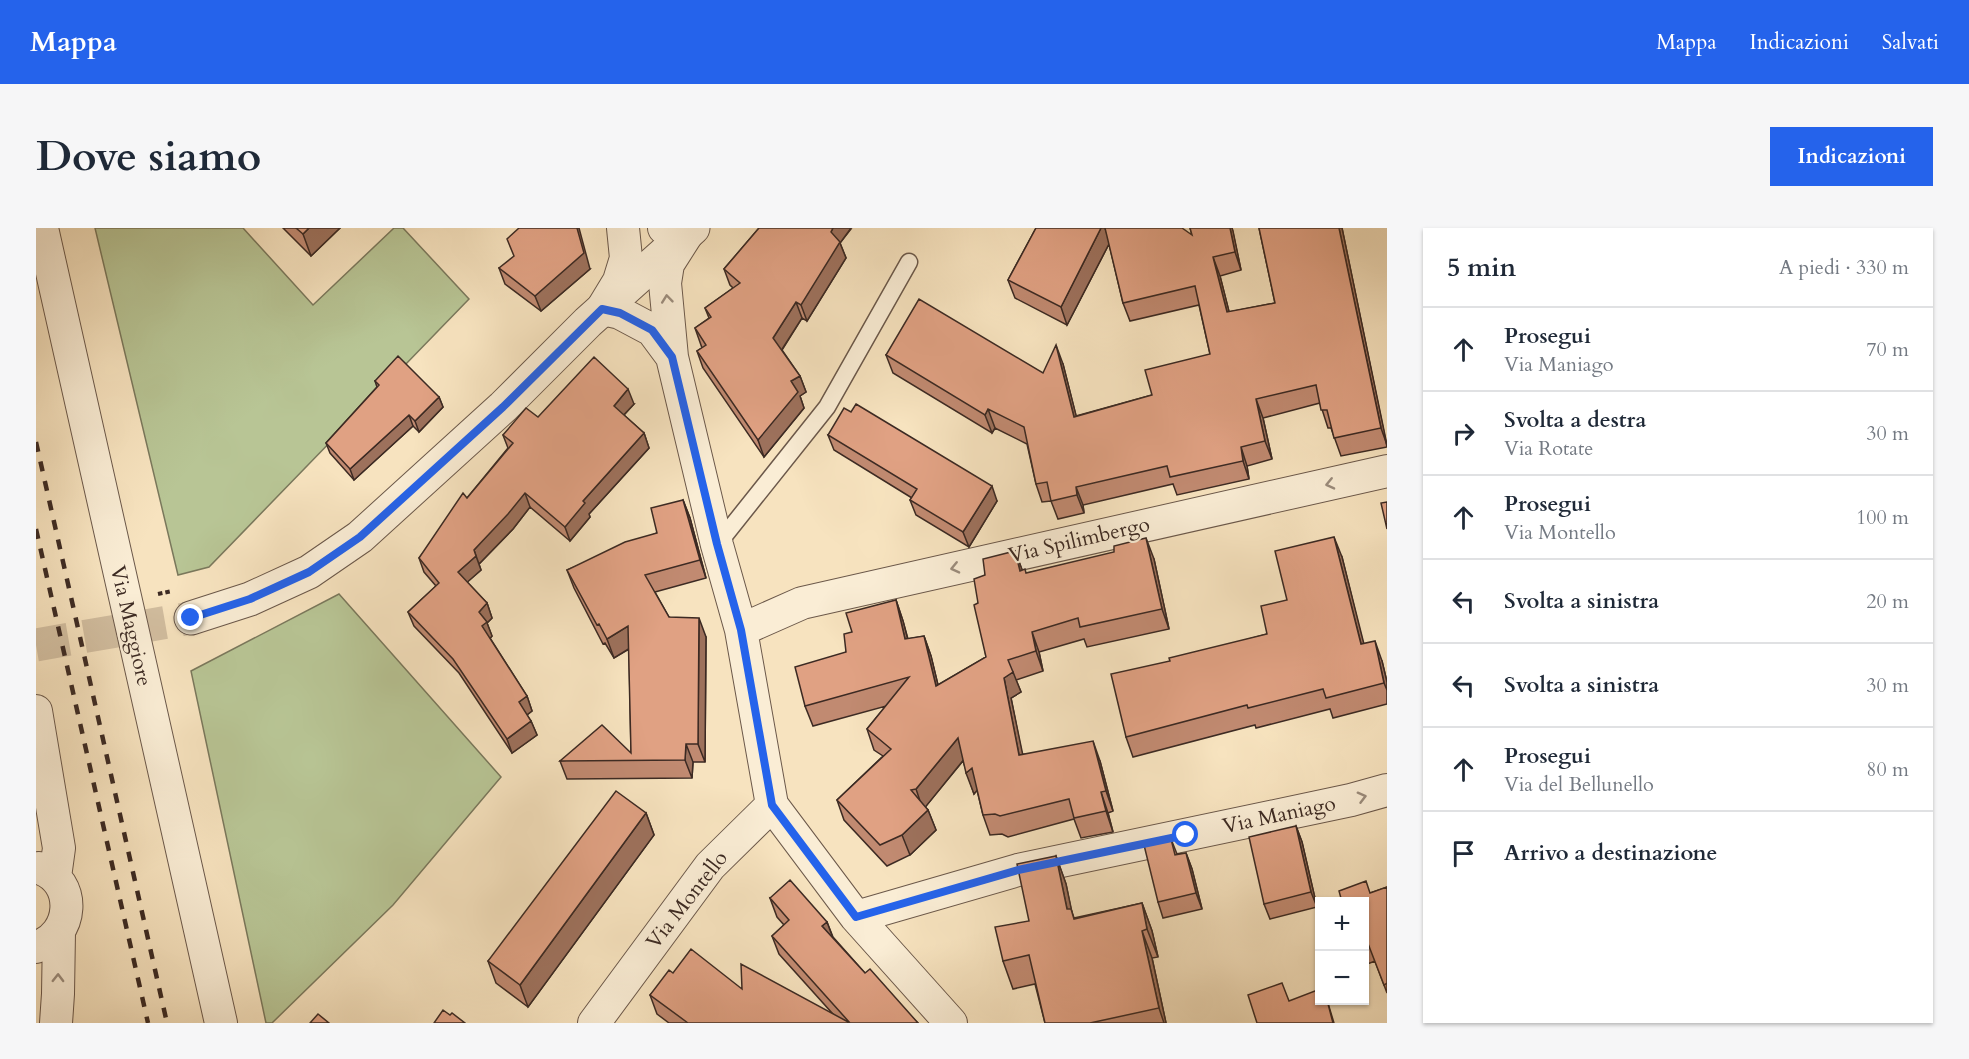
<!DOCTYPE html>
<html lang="it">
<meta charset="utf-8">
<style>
:root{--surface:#fff;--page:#f6f6f7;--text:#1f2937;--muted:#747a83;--line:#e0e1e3;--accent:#2563eb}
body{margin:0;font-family:Cardo,serif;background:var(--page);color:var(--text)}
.controls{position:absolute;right:18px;bottom:18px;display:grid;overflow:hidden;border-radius:0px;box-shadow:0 2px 4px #0004}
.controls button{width:54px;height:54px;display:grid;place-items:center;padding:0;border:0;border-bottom:2px solid var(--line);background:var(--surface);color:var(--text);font:30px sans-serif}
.stop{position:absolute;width:18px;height:18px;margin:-14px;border:4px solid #2563eb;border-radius:50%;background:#fff}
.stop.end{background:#2563eb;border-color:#fff;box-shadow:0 2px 6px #0008}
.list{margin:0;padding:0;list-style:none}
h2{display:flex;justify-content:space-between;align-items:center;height:78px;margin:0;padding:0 24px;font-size:26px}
h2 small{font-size:20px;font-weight:400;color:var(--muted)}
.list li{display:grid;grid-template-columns:39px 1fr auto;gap:18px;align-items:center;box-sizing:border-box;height:84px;padding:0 24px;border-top:2px solid var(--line)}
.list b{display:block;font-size:22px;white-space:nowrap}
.list p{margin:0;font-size:20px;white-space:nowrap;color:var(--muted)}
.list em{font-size:20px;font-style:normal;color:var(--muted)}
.icon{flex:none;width:33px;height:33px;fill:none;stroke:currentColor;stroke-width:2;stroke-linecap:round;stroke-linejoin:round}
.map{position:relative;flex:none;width:1351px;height:795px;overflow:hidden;border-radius:0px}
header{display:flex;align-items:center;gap:36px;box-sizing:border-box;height:84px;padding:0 30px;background:var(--accent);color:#fff}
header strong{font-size:28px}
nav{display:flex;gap:33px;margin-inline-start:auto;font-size:21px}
.intro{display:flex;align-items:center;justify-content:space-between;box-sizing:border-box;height:144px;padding:0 36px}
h1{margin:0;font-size:42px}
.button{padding:15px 27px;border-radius:0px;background:var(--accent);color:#fff;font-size:21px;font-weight:700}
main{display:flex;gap:36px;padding:0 36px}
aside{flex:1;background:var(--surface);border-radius:0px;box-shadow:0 2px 4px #0004}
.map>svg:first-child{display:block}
.green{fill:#b8c595;stroke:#7a785c;stroke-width:1.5}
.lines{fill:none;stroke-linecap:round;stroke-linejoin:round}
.tertiary-tunnel{stroke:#d2bea0;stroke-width:33;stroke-dasharray:33 16;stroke-linecap:butt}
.service-casing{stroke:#6b584a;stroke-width:19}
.minor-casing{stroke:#6b584a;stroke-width:34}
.tertiary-casing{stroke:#6b584a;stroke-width:35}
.path{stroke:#3c2a23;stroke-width:4;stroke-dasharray:4.5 3;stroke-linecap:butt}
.service{stroke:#faedd5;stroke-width:16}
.minor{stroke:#faedd5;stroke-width:32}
.tertiary{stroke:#faedd5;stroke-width:33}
.rail{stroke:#3c2a23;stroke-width:4.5;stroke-dasharray:10 10;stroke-linecap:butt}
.wall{fill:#c18a71;stroke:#3c2a23;stroke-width:1.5}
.shaded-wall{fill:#9d715c;stroke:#3c2a23;stroke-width:1.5}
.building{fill:#e0a183;stroke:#3c2a23;stroke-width:1.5}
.oneway{stroke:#9b8c7c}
.route{stroke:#2563eb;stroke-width:8}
.labels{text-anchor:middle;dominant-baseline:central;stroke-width:4.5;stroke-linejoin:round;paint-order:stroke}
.street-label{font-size:21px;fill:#3c2a23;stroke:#faedd5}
</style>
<header>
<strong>Mappa</strong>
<nav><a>Mappa</a><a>Indicazioni</a><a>Salvati</a></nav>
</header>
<div class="intro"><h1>Dove siamo</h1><a class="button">Indicazioni</a></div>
<main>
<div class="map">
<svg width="1351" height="795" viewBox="0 0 1351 795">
<rect width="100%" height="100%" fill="#f7e3bf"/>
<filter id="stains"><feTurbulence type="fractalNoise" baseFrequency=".00333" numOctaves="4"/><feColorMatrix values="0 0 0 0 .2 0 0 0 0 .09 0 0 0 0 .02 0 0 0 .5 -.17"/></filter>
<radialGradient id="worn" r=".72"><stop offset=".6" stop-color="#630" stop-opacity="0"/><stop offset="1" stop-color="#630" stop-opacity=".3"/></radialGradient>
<path class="green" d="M 59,0 L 207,0 L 277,77 L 358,0 L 367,0 L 433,71 L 173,339 L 142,347 Z
M 303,366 L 465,549 L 357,677 L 236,795 L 230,795 L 155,443 Z"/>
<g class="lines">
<path class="tertiary-tunnel" d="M 0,417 L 155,390"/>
<defs>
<path id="service" d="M 681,317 L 791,179 L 873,34"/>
<path id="minor" d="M 6,0 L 185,795
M 587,0 L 590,30 L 583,53 L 566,81 L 584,85 L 616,102 L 636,129
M 628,0 L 653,3 L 632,36 L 629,55 L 636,129 L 681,317 L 705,402 L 736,577 L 820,689 L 915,795
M 705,402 L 766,375 L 1351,243
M 0,483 L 23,620 L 19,649
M 820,689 L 982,642 L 1315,572 L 1351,562
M 0,719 C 38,708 42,653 3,640
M 20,795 L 22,766 L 23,704
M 558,795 L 674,638 L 736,577"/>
<path id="tertiary" d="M 155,390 L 214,371 L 273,344 L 324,309 L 467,179 L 552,94 L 657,0"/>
</defs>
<use href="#service" class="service-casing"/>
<use href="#minor" class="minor-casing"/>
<use href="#tertiary" class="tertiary-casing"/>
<path class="path" d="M 122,366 L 136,363"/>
<use href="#service" class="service"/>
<use href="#minor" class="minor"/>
<use href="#tertiary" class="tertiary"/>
<path class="rail" d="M 0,214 L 131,795
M 0,301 L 112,795"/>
</g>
<path class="wall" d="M 247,0 L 304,0 L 275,28 Z
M 723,0 L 815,1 L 804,15 L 810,30 L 771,93 L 766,90 L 746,122 L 764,148 L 770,164 L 764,168 L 768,180 L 728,229 L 667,140 L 661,123 L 666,120 L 659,100 L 673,90 L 669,80 L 697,60 L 694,57 L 688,41 Z
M 1000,0 L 1156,7 L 1154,0 L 1196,0 L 1205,42 L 1184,48 L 1193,84 L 1239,75 L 1223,0 L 1306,0 L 1351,219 L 1305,228 L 1295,200 L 1292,200 L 1284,175 L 1227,190 L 1236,231 L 1211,238 L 1213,251 L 1141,267 L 1137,256 L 1047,277 L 1048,285 L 1022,291 L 1015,273 L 1006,274 L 1000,256 L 991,216 L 959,200 L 956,205 L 857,145 L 850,127 L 1007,145 L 1027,136 L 1040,188 L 1116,167 L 1174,126 L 1163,77 L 1094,93 L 1087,75 L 1073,16 L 1031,97 L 979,70 L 972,52 Z
M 463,40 L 554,41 L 505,83 L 469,56 Z
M 339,153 L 403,169 L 407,179 L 383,204 L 377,198 L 318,252 L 294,225 L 290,215 L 341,159 Z
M 598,176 L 588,187 L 608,205 L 613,220 L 553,286 L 554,289 L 534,313 L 494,279 L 477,301 L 443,336 L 445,342 L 431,354 L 451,375 L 456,390 L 451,395 L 456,408 L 454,410 L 491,468 L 496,483 L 491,487 L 495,493 L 501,507 L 476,525 L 423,445 L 378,398 L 372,384 L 400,358 L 388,344 L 383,330 L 431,270 L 472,220 L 467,207 L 502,189 Z
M 792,207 L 961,273 L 933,319 L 880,287 L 874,272 L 876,270 L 798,222 Z
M 647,272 L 654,290 L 670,350 L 619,364 L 633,389 L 670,409 L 669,534 L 657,534 L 656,550 L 531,551 L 524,533 L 595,525 L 593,421 L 578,430 L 569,415 L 567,416 L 538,360 L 531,342 L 621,305 Z
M 979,323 L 986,342 L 990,345 L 1118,331 L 1133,401 L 1051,419 L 1048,411 L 1003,424 L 1007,443 L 980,452 L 985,464 L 975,470 L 986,526 L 1064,533 L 1077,583 L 1072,585 L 1077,604 L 1045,610 L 1038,591 L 972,609 L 966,606 L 954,607 L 947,587 L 941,562 L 938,566 L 927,533 L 889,579 L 892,582 L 900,602 L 874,627 L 851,638 L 808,592 L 801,572 L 847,528 L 838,522 L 831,501 L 850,478 L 777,498 L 769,478 L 810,424 L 816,404 L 860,372 L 867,393 L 872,411 L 888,408 L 895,428 L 902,457 L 950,429 L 942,375 L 949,347 Z
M 1306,329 L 1327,415 L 1346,433 L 1351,454 L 1351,476 L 1297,490 L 1294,481 L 1220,500 L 1219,497 L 1097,529 L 1090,509 L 1134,433 L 1231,406 Z
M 610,585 L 618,607 L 492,779 L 460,755 L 452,733 Z
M 1260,598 L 1266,614 L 1281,679 L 1234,691 L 1228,676 Z
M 1135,611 L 1141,626 L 1150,625 L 1156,641 L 1166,681 L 1127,690 L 1122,674 Z
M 1020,628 L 1030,656 L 1035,681 L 1038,690 L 1106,675 L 1116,703 L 1122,729 L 1116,730 L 1130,795 L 1009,795 L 999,756 L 977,761 L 967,733 L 993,693 Z
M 1351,659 L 1351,765 L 1339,733 L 1329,737 L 1329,674 L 1334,665 Z
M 734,670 L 791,694 L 797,709 L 829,745 L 882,795 L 633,795 L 621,786 L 614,767 L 637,745 L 796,785 L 743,726 L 736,708 L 748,697 L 741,689 Z"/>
<path class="shaded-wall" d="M 273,0 L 304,0 L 275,28 L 267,6 Z
M 541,0 L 543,0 L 554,41 L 505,83 L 499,68 Z
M 797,0 L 815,0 L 804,15 L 810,30 L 771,93 L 765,77 L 795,4 Z
M 1065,0 L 1069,0 L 1074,14 L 1031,97 L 1025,79 Z
M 1194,0 L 1196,0 L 1197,3 L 1205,42 L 1199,24 Z
M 1303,0 L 1306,0 L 1351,217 L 1345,200 Z
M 1177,29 L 1184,48 L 1198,103 L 1191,84 Z
M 760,74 L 766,90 L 743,126 L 737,110 Z
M 1020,117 L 1027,136 L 1045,207 L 1038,189 Z
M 764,148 L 770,164 L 764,168 L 768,180 L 728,229 L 722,212 L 755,153 Z
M 592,161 L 598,176 L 583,192 L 578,178 Z
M 403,169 L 407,179 L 383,204 L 379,193 Z
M 1220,171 L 1227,190 L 1236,231 L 1229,213 Z
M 952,181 L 959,200 L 956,205 L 949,187 Z
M 373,187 L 377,198 L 318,252 L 314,241 Z
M 608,205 L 613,220 L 553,286 L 554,289 L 534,313 L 529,299 L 547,273 Z
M 1205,219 L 1211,238 L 1213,251 L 1207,233 Z
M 956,258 L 961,273 L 933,319 L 927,304 Z
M 1040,259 L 1047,277 L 1048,285 L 1041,267 Z
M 489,265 L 494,279 L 477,301 L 443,336 L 438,322 Z
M 647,272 L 654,290 L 670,350 L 664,332 Z
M 1298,309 L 1306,329 L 1333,436 L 1325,416 Z
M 1110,310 L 1118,331 L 1133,401 L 1126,381 Z
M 979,323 L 987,344 L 984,343 Z
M 440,328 L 445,342 L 427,358 L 422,344 Z
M 860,372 L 867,393 L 877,432 L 869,411 Z
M 451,375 L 456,390 L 451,395 L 456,408 L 452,413 L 446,398 L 443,384 Z
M 663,390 L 670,409 L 669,534 L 662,516 Z
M 592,398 L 599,417 L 578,430 L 571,411 Z
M 996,404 L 1003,424 L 1007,443 L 1000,423 Z
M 888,408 L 895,428 L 907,478 L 900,458 Z
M 1339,413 L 1346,433 L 1351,454 L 1351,462 L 1348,455 Z
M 977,444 L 985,464 L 975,470 L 991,547 L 983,527 L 968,450 Z
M 491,468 L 496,483 L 488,489 L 483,474 Z
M 495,493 L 501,507 L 476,525 L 471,511 Z
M 922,510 L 929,530 L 887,582 L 880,561 Z
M 1057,513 L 1064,533 L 1077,583 L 1070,563 Z
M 650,516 L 657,534 L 656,550 L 649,532 Z
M 936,540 L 943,560 L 938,566 L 930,545 Z
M 1065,564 L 1072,585 L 1077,604 L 1070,583 Z
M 892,582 L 900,602 L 874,627 L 866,607 Z
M 610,585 L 618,607 L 492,779 L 484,757 Z
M 1260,598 L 1266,614 L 1281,679 L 1275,664 Z
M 1150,625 L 1156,641 L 1166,681 L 1160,665 Z
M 1020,628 L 1030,656 L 1041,708 L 1031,681 Z
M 1106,675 L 1116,703 L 1122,729 L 1111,701 Z
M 791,694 L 798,713 L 786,698 Z
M 1106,703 L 1116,730 L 1130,795 L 1128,795 L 1123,780 Z
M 1291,772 L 1298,795 L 1297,795 Z"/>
<path class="building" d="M 260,0 L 273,0 L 267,6 Z
M 483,0 L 541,0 L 548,25 L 499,68 L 463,40 L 478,28 L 471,11 Z
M 723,0 L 797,0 L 795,4 L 804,14 L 765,77 L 760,74 L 737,110 L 764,148 L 755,153 L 762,164 L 722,212 L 661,123 L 670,117 L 659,100 L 675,89 L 669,80 L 704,55 L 688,41 Z
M 1000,0 L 1065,0 L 1025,79 L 972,52 Z
M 1069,0 L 1146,0 L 1156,7 L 1154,0 L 1194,0 L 1199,24 L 1177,29 L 1191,84 L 1239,75 L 1223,0 L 1303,0 L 1345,200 L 1298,210 L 1291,182 L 1285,182 L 1280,157 L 1220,171 L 1229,213 L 1205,219 L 1207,233 L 1134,249 L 1131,238 L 1040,259 L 1041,267 L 1015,273 L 1011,254 L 1000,256 L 988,199 L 952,181 L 949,187 L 850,127 L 883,71 L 1007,145 L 1020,117 L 1038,189 L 1116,167 L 1109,142 L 1174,126 L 1159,58 L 1087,75 Z
M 362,128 L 403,169 L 379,193 L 373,187 L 314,241 L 290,215 L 343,157 L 339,153 Z
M 558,129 L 592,161 L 578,178 L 608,205 L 547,273 L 549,275 L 529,299 L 489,265 L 472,286 L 438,322 L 440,328 L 422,344 L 451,375 L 443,384 L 451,394 L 446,398 L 491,468 L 483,474 L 495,493 L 471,511 L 417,431 L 372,384 L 403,355 L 383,330 L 427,265 L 431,270 L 477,215 L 467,207 L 490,180 L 502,189 Z
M 820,176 L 956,258 L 927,304 L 874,272 L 881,261 L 792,207 L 808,180 L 815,184 Z
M 647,272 L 664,332 L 609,347 L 633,389 L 663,390 L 662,516 L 650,516 L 649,532 L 524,533 L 566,497 L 595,525 L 592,398 L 571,411 L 563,396 L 561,397 L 531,342 L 589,314 L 621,305 L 615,280 Z
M 1351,274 L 1351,301 L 1345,275 Z
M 1298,309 L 1325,416 L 1339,413 L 1348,455 L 1290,470 L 1287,461 L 1212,480 L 1211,477 L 1090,509 L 1075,446 L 1134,433 L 1133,430 L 1231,406 L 1225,378 L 1251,372 L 1239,323 Z
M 1110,310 L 1126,381 L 1044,399 L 1042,390 L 996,404 L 1000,423 L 972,432 L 977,444 L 968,450 L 983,527 L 1057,513 L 1070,563 L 1065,564 L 1070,583 L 1038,590 L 1033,571 L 964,588 L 959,586 L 947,587 L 936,540 L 930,545 L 922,510 L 880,561 L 875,562 L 892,582 L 866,607 L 844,617 L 801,572 L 855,521 L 831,501 L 873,449 L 769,478 L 759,439 L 810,424 L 808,406 L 816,404 L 810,385 L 860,372 L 869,411 L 888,408 L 900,458 L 950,429 L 938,377 L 942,375 L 938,351 L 949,347 L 947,331 L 979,323 L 984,343 L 989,341 L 990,345 L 1078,324 L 1078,318 Z
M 580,563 L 610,585 L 484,757 L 452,733 Z
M 1260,598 L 1275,664 L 1228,676 L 1213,609 Z
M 1135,611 L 1139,627 L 1150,625 L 1160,665 L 1122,674 L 1108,617 Z
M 1020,628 L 1031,681 L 1035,681 L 1038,691 L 1106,675 L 1111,701 L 1106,703 L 1123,780 L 1054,795 L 1009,795 L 993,727 L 967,733 L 959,699 L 993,693 L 981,636 Z
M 754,652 L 791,694 L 786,698 L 829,745 L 834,741 L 882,795 L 814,795 L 736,708 L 753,692 L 734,670 Z
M 1330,653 L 1334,665 L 1351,659 L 1351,755 L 1348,757 L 1331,713 L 1329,714 L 1329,674 L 1306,674 L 1303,663 Z
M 655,721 L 706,761 L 705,736 L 814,795 L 652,795 L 614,767 L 633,742 L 637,745 Z
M 1246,755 L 1253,773 L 1284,761 L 1284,772 L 1291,772 L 1297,795 L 1221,795 L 1212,767 Z
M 407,782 L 414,787 L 416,785 L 429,795 L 398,795 Z
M 282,786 L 293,795 L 274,795 Z"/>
<defs><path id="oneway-chevron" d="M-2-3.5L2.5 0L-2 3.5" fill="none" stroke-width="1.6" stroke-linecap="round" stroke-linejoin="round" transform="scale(1.5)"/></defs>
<g class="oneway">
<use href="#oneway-chevron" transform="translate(631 71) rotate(-96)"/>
<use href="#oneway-chevron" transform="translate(1294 256) rotate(167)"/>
<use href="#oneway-chevron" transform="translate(919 340) rotate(167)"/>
<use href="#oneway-chevron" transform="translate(1326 569) rotate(-15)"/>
<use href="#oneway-chevron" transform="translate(22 750) rotate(-89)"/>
</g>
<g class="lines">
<path class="route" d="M 155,390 L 214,371 L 273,344 L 324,309 L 467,179 L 566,81 L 584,85 L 616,102 L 636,129 L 681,316 L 705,402 L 736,577 L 820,689 L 982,642 L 1150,607"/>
</g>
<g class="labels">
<g class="street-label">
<text transform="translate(1043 312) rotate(-13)">Via Spilimbergo</text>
<text transform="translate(95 398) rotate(77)">Via Maggiore</text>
<text transform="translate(1243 587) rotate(-12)">Via Maniago</text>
<text transform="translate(651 672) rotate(-52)">Via Montello</text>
</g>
</g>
<rect width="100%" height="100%" filter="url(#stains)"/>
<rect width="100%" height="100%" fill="url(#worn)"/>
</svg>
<div class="controls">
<button>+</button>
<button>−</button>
</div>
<div class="stop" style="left:1150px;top:607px"></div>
<div class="stop end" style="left:155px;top:390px"></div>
</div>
<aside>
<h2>5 min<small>A piedi · 330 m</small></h2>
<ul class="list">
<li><svg class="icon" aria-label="ahead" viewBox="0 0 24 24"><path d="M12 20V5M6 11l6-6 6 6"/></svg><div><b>Prosegui</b><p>Via Maniago</p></div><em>70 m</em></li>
<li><svg class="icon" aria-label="right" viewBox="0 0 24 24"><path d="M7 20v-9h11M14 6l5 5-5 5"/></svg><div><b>Svolta a destra</b><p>Via Rotate</p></div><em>30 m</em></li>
<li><svg class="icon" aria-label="ahead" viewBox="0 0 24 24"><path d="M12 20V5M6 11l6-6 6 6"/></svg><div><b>Prosegui</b><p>Via Montello</p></div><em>100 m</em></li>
<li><svg class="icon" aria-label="left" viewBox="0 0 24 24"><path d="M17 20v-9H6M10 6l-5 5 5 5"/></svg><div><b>Svolta a sinistra</b></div><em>20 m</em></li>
<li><svg class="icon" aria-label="left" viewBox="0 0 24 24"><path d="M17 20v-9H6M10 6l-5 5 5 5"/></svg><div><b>Svolta a sinistra</b></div><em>30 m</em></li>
<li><svg class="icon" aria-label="ahead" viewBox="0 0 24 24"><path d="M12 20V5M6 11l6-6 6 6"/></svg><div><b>Prosegui</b><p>Via del Bellunello</p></div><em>80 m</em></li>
<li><svg class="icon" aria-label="arrive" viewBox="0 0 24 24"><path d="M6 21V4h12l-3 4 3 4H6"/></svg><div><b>Arrivo a destinazione</b></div></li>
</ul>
</aside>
</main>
